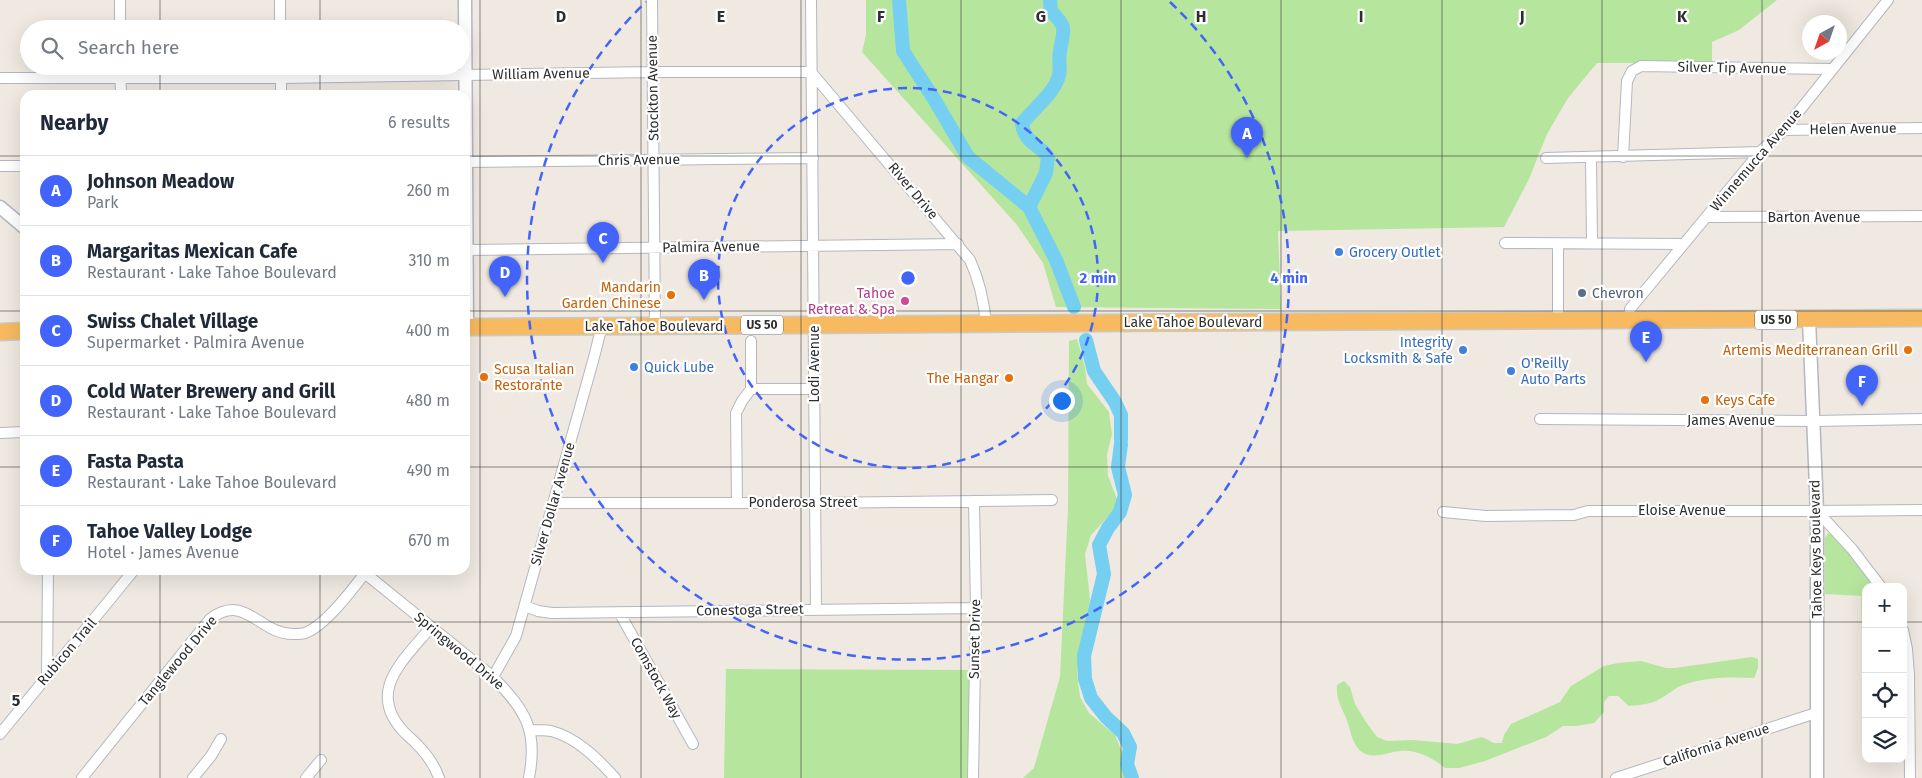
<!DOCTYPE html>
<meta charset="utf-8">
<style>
:root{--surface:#fff;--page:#f2f2f3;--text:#1f2937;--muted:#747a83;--line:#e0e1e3;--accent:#4264fb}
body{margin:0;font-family:"Fira Sans",sans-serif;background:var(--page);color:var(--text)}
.controls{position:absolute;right:15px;bottom:15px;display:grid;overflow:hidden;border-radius:10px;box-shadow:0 5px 20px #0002}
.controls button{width:45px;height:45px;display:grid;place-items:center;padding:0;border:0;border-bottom:1px solid var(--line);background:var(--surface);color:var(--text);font:25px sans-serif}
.compass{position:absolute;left:1802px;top:15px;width:45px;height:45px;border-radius:50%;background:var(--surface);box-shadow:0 5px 20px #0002;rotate:220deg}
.you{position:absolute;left:1061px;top:400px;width:18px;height:18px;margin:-12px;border:4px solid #fff;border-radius:50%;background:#1a73e8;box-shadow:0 0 0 8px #1a73e833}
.badge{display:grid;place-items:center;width:32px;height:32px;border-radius:50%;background:var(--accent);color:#fff;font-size:16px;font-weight:700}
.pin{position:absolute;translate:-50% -41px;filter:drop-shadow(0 1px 2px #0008)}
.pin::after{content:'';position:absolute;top:26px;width:18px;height:15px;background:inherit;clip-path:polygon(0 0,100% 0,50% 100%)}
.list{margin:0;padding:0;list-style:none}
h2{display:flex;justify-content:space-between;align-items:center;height:65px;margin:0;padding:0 20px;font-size:21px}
h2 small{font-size:16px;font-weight:400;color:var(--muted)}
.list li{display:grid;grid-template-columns:32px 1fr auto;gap:15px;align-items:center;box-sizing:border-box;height:70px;padding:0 20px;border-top:1px solid var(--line)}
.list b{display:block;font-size:19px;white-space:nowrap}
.list p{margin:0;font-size:16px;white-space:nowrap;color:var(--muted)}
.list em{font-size:16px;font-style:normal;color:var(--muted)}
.icon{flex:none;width:28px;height:28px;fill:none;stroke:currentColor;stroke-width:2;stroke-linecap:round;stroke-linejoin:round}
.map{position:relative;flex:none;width:1922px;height:778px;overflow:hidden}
.search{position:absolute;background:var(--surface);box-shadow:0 5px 20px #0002;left:20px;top:20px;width:450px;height:55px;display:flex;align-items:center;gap:12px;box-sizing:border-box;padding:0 18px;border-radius:28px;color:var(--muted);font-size:19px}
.panel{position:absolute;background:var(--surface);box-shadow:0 5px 20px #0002;left:20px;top:90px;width:450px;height:485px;border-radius:15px}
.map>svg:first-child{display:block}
.green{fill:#b6e59e}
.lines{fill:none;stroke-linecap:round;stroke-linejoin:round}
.river{stroke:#75cff0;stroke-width:14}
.minor-casing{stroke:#b4b7c1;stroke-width:12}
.tertiary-casing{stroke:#b4b7c1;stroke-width:15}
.trunk-casing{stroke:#c9c9c9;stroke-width:19}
.minor{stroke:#fff;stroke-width:10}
.tertiary{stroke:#fff;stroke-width:12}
.trunk{stroke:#f8ba60;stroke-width:16}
.grid{fill:none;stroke:#2e2e2e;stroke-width:1;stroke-opacity:0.55}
.ring{fill:none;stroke:#4264fb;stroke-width:2.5;stroke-dasharray:9 6}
.shop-dot{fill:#3f7fe0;stroke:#fff;stroke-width:2}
.service-dot{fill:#5c6f8a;stroke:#fff;stroke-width:2}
.food-dot{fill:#e8710a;stroke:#fff;stroke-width:2}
.hotel-dot{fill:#d1479c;stroke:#fff;stroke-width:2}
.labels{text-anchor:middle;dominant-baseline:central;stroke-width:4.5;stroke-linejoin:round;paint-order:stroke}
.shield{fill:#fff;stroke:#6d6d6d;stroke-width:1}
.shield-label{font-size:12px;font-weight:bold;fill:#2e2e2e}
.street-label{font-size:14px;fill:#2e2e2e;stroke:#fff}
.shop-label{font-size:14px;fill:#366cbe;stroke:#fff;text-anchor:start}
.food-label{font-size:14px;fill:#c56008;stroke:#fff;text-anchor:end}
.hotel-label{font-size:14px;fill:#b23c85;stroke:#fff;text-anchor:end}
.service-label{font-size:14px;fill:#4e5e75;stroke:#fff;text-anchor:start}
.grid-label{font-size:16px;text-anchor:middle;font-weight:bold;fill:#2e2e2e;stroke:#fff;stroke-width:4.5;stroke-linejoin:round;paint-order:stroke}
.centre{fill:#4264fb;stroke:#fff;stroke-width:2.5}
.ring-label{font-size:15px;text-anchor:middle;font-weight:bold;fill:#4264fb;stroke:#fff;stroke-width:4.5;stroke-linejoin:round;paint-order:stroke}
</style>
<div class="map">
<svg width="1922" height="778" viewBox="0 0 1922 778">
<rect width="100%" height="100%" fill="#efe9e1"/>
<path class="green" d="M 866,0 L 1777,0 L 1739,30 L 1712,42 L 1712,63 L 1597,63 L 1568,98 L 1547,134 L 1529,179 L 1504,227 L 1278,231 L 1281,309 L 1056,307 L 1043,263 L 1017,225 L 862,52 L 866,35 Z
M 1077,339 L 1085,367 L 1087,384 L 1109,412 L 1112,434 L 1107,455 L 1108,476 L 1117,499 L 1114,510 L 1091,535 L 1085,554 L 1090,599 L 1077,673 L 1080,697 L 1089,713 L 1115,735 L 1122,752 L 1125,778 L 1023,778 L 1034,768 L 1060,677 L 1068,508 L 1069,341 Z
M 1828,533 L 1837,538 L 1877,587 L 1866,587 L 1866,638 L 1862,637 L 1861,596 L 1825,594 L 1825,538 Z
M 1752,657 L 1758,659 L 1758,668 L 1754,678 C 1731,677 1705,677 1683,685 C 1675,688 1670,693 1663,697 C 1653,704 1641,705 1629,706 L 1618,696 L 1609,696 L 1604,702 L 1604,712 L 1594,723 L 1576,726 L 1563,726 L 1546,737 L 1485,761 L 1459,768 L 1445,768 C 1433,758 1416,749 1400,751 C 1387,752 1374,760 1362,752 C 1351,744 1351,729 1346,718 C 1341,705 1336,700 1337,685 L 1344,681 L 1350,687 L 1355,704 L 1366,722 L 1377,737 L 1387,741 L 1413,740 L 1457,744 L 1482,737 L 1494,743 L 1502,743 L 1504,735 L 1511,724 L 1560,702 L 1571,686 L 1604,666 L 1618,663 L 1641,661 L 1666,668 L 1675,668 Z
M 726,669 L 971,670 L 967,778 L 724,778 Z"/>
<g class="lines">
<path class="river" d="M 899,0 L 903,51 L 934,99 L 968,157 L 1029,207 L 1056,260 L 1074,307
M 1029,207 L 1046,173 L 1048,157 C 1038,143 1024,143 1022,123 C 1033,110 1056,91 1059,75 C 1061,67 1058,59 1060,52 C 1063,28 1069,30 1051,11 L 1050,0
M 1086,340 L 1094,371 L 1115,402 L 1121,415 L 1121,440
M 1121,444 L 1118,467 L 1125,495 L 1120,512 L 1108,528 L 1099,545 L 1104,574 L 1084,656 L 1085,679 L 1091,698 L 1106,717 L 1123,733 L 1130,747 L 1127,764 L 1132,778"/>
<defs>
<path id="minor" d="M 120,0 L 120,29
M 280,0 L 280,29
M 652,0 L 655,326
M 811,0 L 816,609
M 120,66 L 121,95
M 281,66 L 281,95
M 0,78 L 281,78 L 652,72 L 811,72 L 970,260 C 980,282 984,301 986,324
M 1784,130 L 1922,128
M 1623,157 L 1627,81 L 1632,71 L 1641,66 L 1832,69
M 1546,158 L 1760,152
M 1591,158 L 1592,243
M 465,162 L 813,158
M 0,166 L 25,166
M 1707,217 L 1922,216
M 1505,243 L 1684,244
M 1558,244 L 1558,321
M 465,250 L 958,244
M 1629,320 L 1630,309 L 1760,152 L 1784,130 L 1888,0
M 751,341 L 751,389 L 814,389
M 1540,419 L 1814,421 L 1922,419
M 0,433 L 25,432
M 554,503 L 816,503 L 1052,500
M 737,503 L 736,413 L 742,401 L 751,389
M 1817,511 L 1852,549 L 1881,587
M 1443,512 L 1486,516 L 1574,515 L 1588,511 L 1817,511 L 1922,510
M 361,570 L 493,677 C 526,711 538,730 529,778
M 525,606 L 538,611 L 552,613 L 976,608
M 619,612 L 693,744
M 431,627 C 402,662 364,693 407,735 C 421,747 433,760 439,778
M 1903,630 L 1907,649 L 1909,675 L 1910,778
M 47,677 L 48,570
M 493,677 L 516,636 L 593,361 L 602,326
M 530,730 C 537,730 544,730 551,731 C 576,737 598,759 615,778
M 0,734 L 134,570
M 82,778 L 210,619 C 246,592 259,635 294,634 C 297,634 302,634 305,633 C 325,626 352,590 365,573
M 193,778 L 211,756 L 221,739
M 306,778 L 321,760
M 973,778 L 976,608 L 974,501
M 1616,778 L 1816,713"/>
<path id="tertiary" d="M 465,0 L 467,327
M 0,207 L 25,228
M 1809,319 L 1817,511 L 1817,778"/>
<path id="trunk" d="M 465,327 L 1922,318
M 0,332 L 25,331"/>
</defs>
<use href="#minor" class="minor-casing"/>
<use href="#tertiary" class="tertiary-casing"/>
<use href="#trunk" class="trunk-casing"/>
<use href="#minor" class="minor"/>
<use href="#tertiary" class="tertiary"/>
<use href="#trunk" class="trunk"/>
</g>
<path class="grid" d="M 160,0 L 160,29M 320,0 L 320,29M 480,0 L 480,778M 641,0 L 641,778M 801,0 L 801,778M 961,0 L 961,778M 1121,0 L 1121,778M 1281,0 L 1281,778M 1442,0 L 1442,778M 1602,0 L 1602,778M 1762,0 L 1762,778M 160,66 L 160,95M 320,66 L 320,95M 0,156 L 25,156M 465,156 L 1922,156M 0,311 L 25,311M 465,311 L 1922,311M 0,467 L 25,467M 465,467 L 1922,467M 160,570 L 160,778M 320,570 L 320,778M 0,622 L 1866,622M 1903,622 L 1922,622"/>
<g class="ring">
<circle cx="908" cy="278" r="190"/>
<path d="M1170 2A381 381 0 1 1 646 2"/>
</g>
<g class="shop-dot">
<circle cx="1339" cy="252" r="5"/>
<circle cx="1463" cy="350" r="5"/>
<circle cx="634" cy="367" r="5"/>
<circle cx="1511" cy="371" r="5"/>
</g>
<circle class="service-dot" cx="1582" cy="293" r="5"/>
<g class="food-dot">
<circle cx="671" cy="295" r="5"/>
<circle cx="1908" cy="350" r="5"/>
<circle cx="484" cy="377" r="5"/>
<circle cx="1009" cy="378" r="5"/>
<circle cx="1705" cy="400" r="5"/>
</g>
<circle class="hotel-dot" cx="905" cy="301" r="5"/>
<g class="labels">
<g class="shield">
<rect x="1755" y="310.5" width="42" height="19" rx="4"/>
<rect x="741" y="315.5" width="42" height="19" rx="4"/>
</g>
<g class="shield-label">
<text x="1776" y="320">US 50</text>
<text x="762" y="325">US 50</text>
</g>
<g class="street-label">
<text transform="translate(1732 68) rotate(1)">Silver Tip Avenue</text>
<text transform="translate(541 74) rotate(-1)">William Avenue</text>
<text transform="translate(653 88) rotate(-91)">Stockton Avenue</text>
<text transform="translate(1853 129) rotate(-1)">Helen Avenue</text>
<text transform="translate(639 160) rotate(-1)">Chris Avenue</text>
<text transform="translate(1756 160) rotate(-49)">Winnemucca Avenue</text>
<text transform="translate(913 191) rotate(50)">River Drive</text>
<text x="1814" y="217">Barton Avenue</text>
<text transform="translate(711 247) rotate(-1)">Palmira Avenue</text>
<text x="1193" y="322">Lake Tahoe Boulevard</text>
<text x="654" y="326">Lake Tahoe Boulevard</text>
<text transform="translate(814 364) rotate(-90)">Lodi Avenue</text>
<text x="1731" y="420">James Avenue</text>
<text x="803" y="502">Ponderosa Street</text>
<text transform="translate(553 504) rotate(-74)">Silver Dollar Avenue</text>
<text x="1682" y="510">Eloise Avenue</text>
<text transform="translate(1816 549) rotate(-91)">Tahoe Keys Boulevard</text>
<text transform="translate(750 610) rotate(-1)">Conestoga Street</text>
<text transform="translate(975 639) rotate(-89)">Sunset Drive</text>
<text transform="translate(459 651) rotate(40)">Springwood Drive</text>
<text transform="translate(67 652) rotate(-50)">Rubicon Trail</text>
<text transform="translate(178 661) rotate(-50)">Tanglewood Drive</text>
<text transform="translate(656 678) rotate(61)">Comstock Way</text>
<text transform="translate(1716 745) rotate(-18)">California Avenue</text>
</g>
<g class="shop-label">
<text x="1349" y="252">Grocery Outlet</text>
<text x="1453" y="342" text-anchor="end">Integrity<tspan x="1453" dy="16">Locksmith &amp; Safe</tspan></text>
<text x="1521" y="363">O'Reilly<tspan x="1521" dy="16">Auto Parts</tspan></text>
<text x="644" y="367">Quick Lube</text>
</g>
<g class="food-label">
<text x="661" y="287">Mandarin<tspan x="661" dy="16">Garden Chinese</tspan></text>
<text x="1898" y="350">Artemis Mediterranean Grill</text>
<text x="494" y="369" text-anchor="start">Scusa Italian<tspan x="494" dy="16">Restorante</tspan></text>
<text x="999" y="378">The Hangar</text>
<text x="1715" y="400" text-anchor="start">Keys Cafe</text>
</g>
<g class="hotel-label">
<text x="895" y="293">Tahoe<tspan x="895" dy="16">Retreat &amp; Spa</tspan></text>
</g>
<g class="service-label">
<text x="1592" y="293">Chevron</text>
</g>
</g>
<g class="grid-label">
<text x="561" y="22">D</text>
<text x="721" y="22">E</text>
<text x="881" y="22">F</text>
<text x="1041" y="22">G</text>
<text x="1201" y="22">H</text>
<text x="1361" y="22">I</text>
<text x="1522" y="22">J</text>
<text x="1682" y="22">K</text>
<text x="16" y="706">5</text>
</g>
<circle cx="908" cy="278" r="8" class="centre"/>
<g class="ring-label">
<text x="1098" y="283">2 min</text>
<text x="1289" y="283">4 min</text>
</g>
</svg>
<div class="controls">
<button>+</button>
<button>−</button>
<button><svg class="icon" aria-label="locate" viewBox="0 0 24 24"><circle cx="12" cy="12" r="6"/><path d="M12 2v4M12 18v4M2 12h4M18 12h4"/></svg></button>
<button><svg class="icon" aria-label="layers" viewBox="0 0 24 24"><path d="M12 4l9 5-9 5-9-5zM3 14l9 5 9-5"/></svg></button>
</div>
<svg class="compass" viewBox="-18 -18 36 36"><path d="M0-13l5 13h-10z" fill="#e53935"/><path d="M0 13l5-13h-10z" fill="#747a83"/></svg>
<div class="you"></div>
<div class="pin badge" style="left:1247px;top:158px">A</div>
<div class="pin badge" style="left:704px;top:300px">B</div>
<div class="pin badge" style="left:603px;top:263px">C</div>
<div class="pin badge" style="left:505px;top:297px">D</div>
<div class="pin badge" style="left:1646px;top:362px">E</div>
<div class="pin badge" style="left:1862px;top:406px">F</div>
<div class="search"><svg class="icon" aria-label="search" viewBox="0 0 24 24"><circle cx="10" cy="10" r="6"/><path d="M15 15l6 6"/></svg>Search here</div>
<section class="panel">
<h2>Nearby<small>6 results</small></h2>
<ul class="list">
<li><span class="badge">A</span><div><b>Johnson Meadow</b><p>Park</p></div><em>260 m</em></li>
<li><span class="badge">B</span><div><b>Margaritas Mexican Cafe</b><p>Restaurant · Lake Tahoe Boulevard</p></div><em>310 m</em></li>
<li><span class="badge">C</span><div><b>Swiss Chalet Village</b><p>Supermarket · Palmira Avenue</p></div><em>400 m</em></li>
<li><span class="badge">D</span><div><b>Cold Water Brewery and Grill</b><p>Restaurant · Lake Tahoe Boulevard</p></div><em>480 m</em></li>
<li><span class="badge">E</span><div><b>Fasta Pasta</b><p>Restaurant · Lake Tahoe Boulevard</p></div><em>490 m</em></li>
<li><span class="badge">F</span><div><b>Tahoe Valley Lodge</b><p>Hotel · James Avenue</p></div><em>670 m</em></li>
</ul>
</section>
</div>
